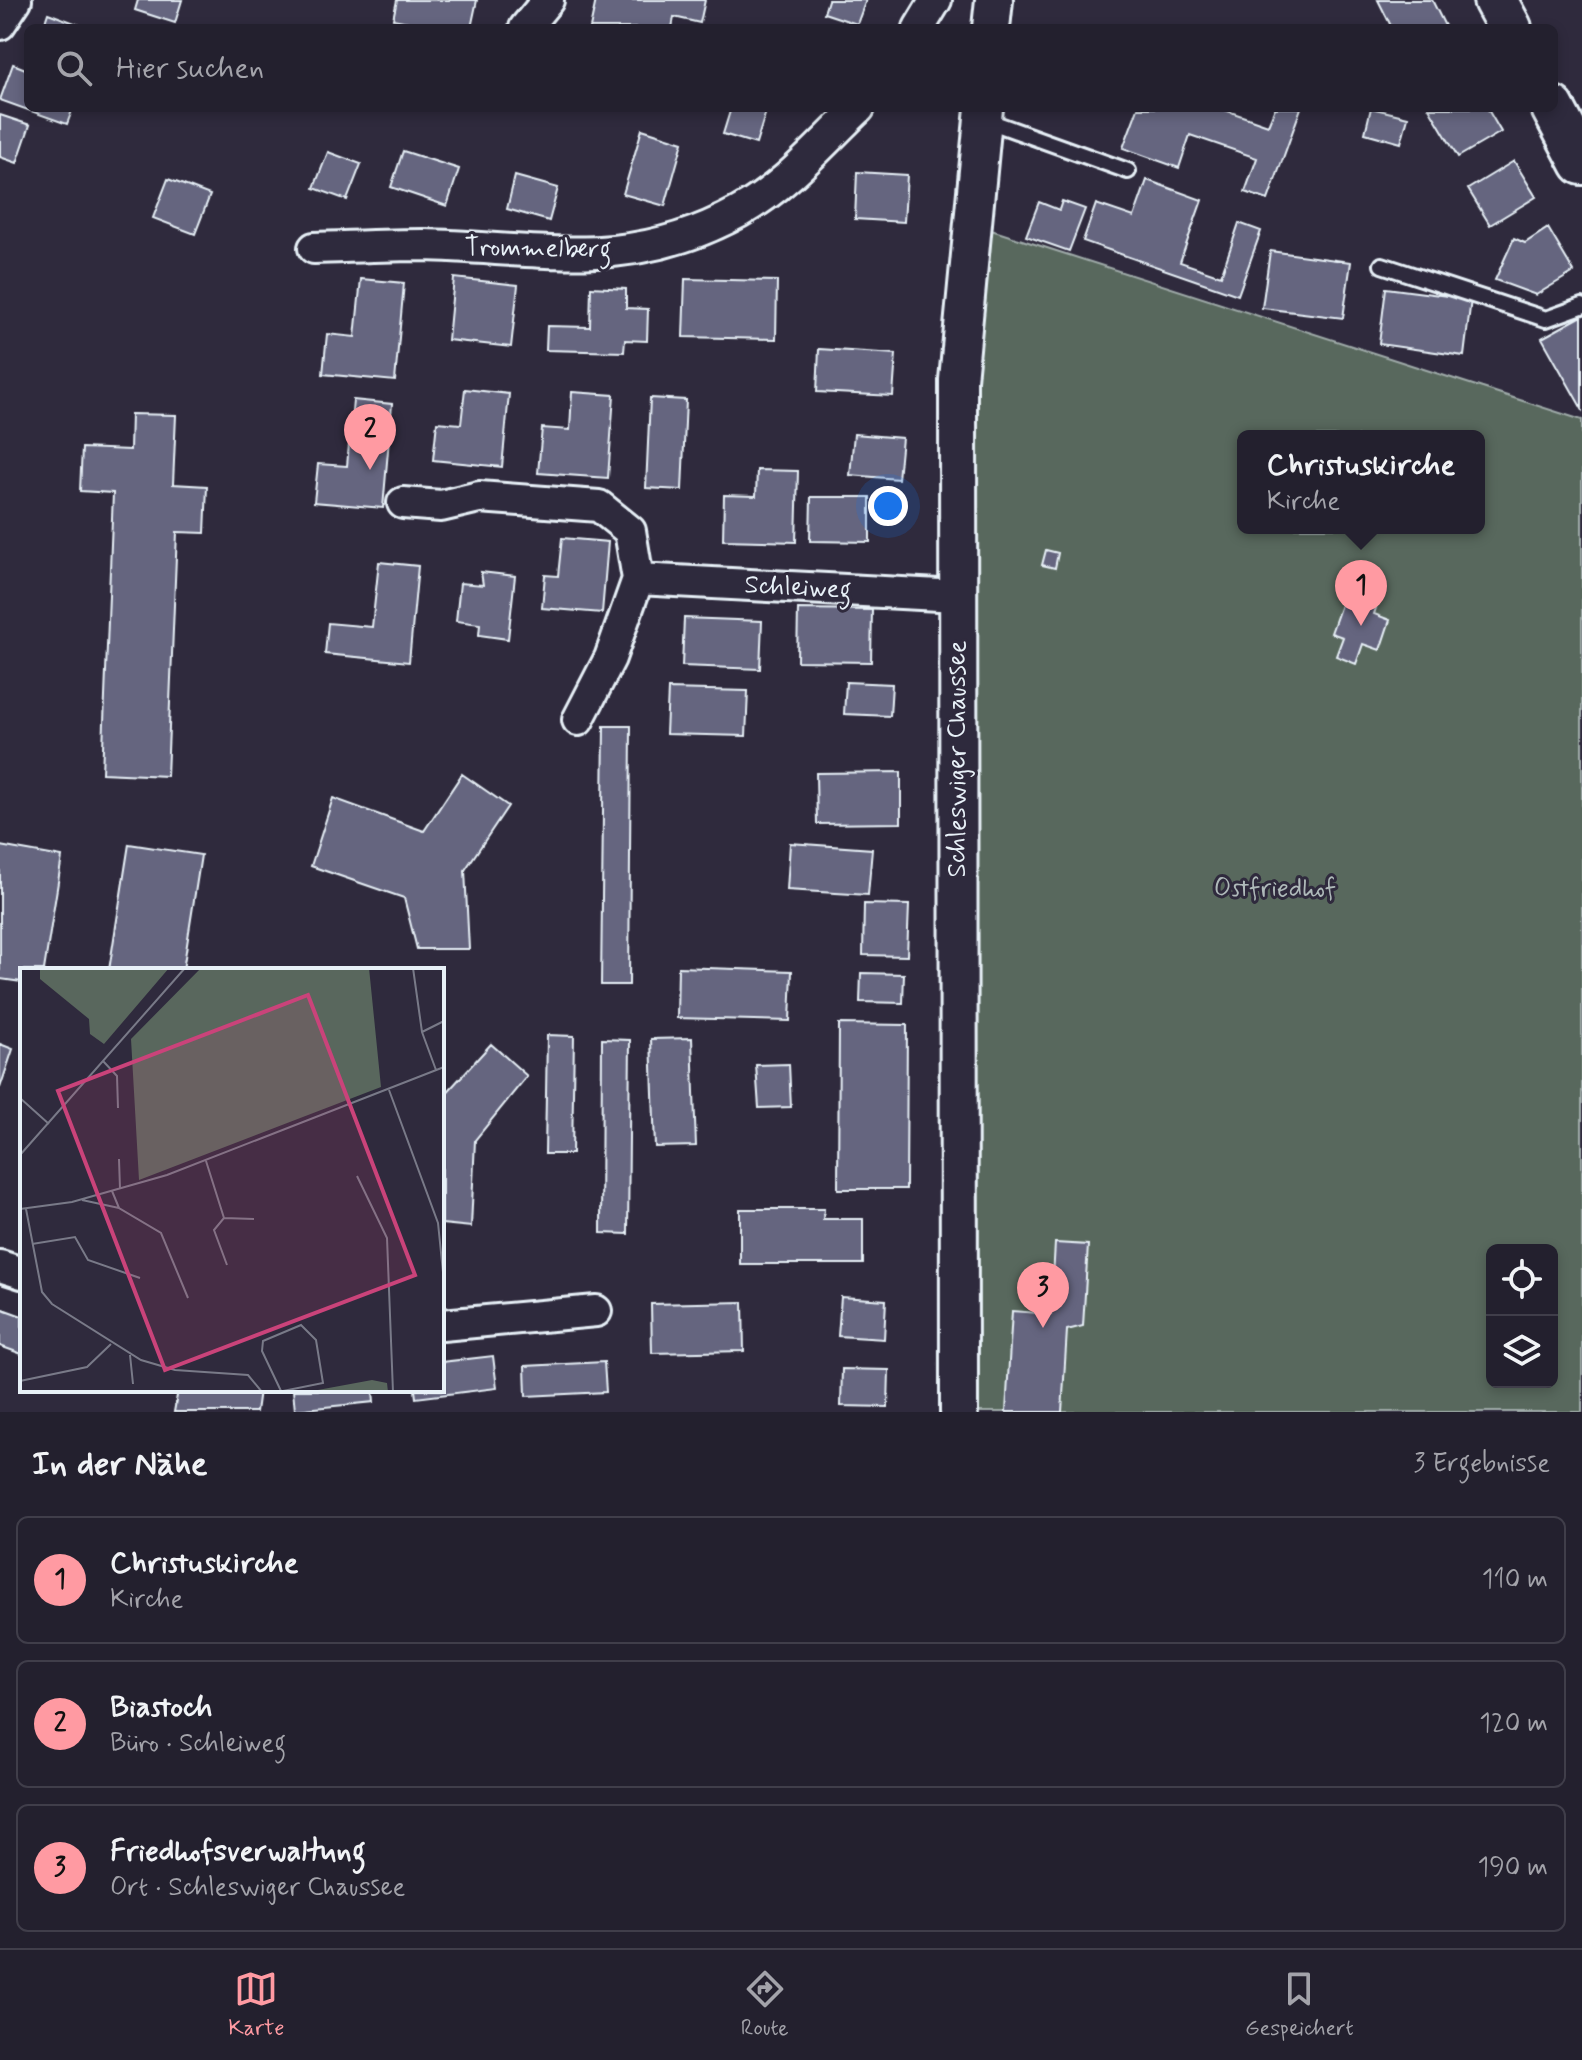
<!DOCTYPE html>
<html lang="de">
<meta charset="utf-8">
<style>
:root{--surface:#23202e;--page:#2f2d3a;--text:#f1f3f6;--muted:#a3a3aa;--line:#403e4a;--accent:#ff9aa2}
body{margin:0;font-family:Mynerve,sans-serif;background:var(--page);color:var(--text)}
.controls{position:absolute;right:24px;bottom:24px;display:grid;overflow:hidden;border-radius:12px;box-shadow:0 4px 12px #0003}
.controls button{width:72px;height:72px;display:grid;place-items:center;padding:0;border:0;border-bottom:2px solid var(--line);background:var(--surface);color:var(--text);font:40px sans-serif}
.you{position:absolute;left:888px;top:506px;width:28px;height:28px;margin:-20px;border:6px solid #fff;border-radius:50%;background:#1a73e8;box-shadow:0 0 0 12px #1a73e833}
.badge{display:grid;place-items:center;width:52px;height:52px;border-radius:50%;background:var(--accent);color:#111;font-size:26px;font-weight:700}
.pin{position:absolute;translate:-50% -66px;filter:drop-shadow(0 2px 4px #0008)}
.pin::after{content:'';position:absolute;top:42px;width:28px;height:24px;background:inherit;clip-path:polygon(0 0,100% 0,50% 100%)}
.popup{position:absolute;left:1237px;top:430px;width:248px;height:104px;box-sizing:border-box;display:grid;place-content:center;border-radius:12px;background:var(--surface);filter:drop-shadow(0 2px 6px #0005);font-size:26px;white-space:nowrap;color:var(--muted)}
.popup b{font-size:30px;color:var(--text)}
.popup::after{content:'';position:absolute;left:50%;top:100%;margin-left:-16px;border:16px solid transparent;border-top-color:var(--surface)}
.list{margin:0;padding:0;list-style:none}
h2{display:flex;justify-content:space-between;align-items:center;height:104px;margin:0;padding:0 32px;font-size:34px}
h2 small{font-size:26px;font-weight:400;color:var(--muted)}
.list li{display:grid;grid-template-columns:52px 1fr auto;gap:24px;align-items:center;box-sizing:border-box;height:128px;margin:0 16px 16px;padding:0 16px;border:2px solid var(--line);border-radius:12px}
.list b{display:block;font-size:30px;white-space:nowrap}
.list p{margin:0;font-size:26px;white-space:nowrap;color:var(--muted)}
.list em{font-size:26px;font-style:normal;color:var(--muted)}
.icon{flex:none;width:44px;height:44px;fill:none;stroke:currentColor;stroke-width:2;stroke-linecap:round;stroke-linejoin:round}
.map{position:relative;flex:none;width:1582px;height:1412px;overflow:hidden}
.search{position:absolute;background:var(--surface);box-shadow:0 4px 12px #0003;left:24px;right:24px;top:24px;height:88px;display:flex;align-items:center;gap:20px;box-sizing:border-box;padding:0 28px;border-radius:12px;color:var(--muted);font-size:30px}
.sheet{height:536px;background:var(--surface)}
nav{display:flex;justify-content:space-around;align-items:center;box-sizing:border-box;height:112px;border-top:2px solid var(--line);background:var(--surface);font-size:22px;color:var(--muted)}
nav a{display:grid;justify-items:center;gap:4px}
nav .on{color:var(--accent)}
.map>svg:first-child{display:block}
.green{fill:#59675d;stroke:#a0acaa;stroke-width:2;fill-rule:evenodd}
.building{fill:#65657f;stroke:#e8f1f8;stroke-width:2}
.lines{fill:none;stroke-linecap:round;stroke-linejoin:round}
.service-casing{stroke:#e8f1f8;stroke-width:20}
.minor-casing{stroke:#e8f1f8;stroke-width:36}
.tertiary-casing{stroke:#e8f1f8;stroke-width:42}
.secondary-casing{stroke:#e8f1f8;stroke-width:48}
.service{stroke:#2f2a3d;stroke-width:14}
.minor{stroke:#2f2a3d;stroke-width:30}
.tertiary{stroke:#2f2a3d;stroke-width:36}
.secondary{stroke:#2f2a3d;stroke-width:42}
.labels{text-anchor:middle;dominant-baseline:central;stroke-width:6;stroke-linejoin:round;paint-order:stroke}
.street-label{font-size:26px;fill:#e8f1f8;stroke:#2f2a3d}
.park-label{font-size:26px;fill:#afbaba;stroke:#2f2a3d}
.inset-road{fill:none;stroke:#797a88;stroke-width:2}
.view{fill:#ca437a;fill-opacity:0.15;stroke:#ca437a;stroke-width:4}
.inset-edge{fill:none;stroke:#e8f1f8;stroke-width:4}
</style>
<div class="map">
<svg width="1582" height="1412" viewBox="0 0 1582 1412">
<rect width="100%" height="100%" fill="#2f2a3d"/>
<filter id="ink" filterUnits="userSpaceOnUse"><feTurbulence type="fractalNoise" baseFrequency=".0125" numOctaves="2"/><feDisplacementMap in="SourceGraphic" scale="16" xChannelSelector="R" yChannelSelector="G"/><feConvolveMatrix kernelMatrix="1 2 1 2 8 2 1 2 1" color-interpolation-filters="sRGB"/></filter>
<g filter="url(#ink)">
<path class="green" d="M 988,229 L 1582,420 L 1582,1412 L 974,1412 L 968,390 ZM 1243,436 L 1479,436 L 1479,528 L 1243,528 ZM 1492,1250 L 1552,1250 L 1552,1382 L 1492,1382 Z"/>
<path class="building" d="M 138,0 L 182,0 L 175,23 L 135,10 Z
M 397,0 L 477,0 L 471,28 L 440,28 L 393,19 Z
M 596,0 L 705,0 L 700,23 L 674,17 L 672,28 L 590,28 Z
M 828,0 L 866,0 L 857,24 L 824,13 Z
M 1378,0 L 1432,0 L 1446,28 L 1392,28 Z
M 48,13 L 80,25 L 78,28 L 43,28 Z
M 13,64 L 28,70 L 28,108 L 73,108 L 67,124 L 0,100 Z
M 731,108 L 767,108 L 756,144 L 723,134 Z
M 1138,108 L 1219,108 L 1268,125 L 1275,108 L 1301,108 L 1268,200 L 1245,192 L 1257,158 L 1190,135 L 1179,168 L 1123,148 Z
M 1371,108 L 1408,117 L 1401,143 L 1365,133 Z
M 1429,108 L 1487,108 L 1501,132 L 1458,157 Z
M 0,115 L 30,125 L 17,163 L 0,157 Z
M 642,129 L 683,142 L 665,206 L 623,194 Z
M 403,151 L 459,169 L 447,206 L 391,187 Z
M 328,152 L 361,164 L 347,200 L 314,188 Z
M 1514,161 L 1536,197 L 1490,225 L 1468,189 Z
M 857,172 L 907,175 L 904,222 L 855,219 Z
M 515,176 L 558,188 L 549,221 L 507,209 Z
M 168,179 L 210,195 L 195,234 L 153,218 Z
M 1147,180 L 1202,200 L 1180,262 L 1221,276 L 1239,223 L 1261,231 L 1238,295 L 1083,241 L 1096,204 L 1134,217 Z
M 1062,201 L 1085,209 L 1069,251 L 1026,236 L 1039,202 L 1059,210 Z
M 1548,228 L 1574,272 L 1536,295 L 1495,280 L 1514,238 L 1525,243 Z
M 1270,251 L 1351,262 L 1343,318 L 1262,308 Z
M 454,278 L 518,285 L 511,347 L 448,340 Z
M 361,279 L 404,283 L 395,381 L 323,374 L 327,334 L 355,337 Z
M 685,279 L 777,281 L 776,339 L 683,337 Z
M 591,287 L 626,289 L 626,308 L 648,309 L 647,341 L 625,340 L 624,352 L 546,350 L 547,326 L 590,327 Z
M 1386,288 L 1471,299 L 1464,356 L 1379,344 Z
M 1582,316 L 1582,409 L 1542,338 Z
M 819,349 L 896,354 L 893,396 L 817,392 Z
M 465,389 L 509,394 L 502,467 L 433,460 L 437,422 L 461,424 Z
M 572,392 L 614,395 L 608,478 L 538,473 L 542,428 L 570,430 Z
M 650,398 L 686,400 L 682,490 L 646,488 Z
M 353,400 L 392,404 L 383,508 L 314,502 L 318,464 L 347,466 Z
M 131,414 L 176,415 L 173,484 L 207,486 L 205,533 L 177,532 L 167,776 L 102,773 L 113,493 L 80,491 L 82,448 L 130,450 Z
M 854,434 L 902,438 L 898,479 L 850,475 Z
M 757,470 L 798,471 L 796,542 L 723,540 L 724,495 L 756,496 Z
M 811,497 L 870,497 L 870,542 L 810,541 Z
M 562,538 L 608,542 L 602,613 L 542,608 L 545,575 L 558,576 Z
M 1046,550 L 1058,553 L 1055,568 L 1042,565 Z
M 379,562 L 418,566 L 409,662 L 325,654 L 328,623 L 372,627 Z
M 481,572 L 515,576 L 508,639 L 479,635 L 480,624 L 456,621 L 460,583 L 483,585 Z
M 1359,592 L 1379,599 L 1374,614 L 1390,620 L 1380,650 L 1363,644 L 1356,664 L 1336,656 L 1343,637 L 1331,633 L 1342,602 L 1353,606 Z
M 798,609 L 872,610 L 871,662 L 797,661 Z
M 684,618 L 762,621 L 760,669 L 682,666 Z
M 846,682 L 892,684 L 890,716 L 844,714 Z
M 668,689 L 748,691 L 746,736 L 666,734 Z
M 604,726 L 631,726 L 629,985 L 601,985 Z
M 901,772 L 901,823 L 817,824 L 816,773 Z
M 462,774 L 508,806 L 465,870 L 469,949 L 417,949 L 404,898 L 311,866 L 333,798 L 424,831 Z
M 790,843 L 872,849 L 868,895 L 787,890 Z
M 129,844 L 201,855 L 183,970 L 109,970 Z
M 0,846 L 62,857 L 44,970 L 22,970 L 22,982 L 0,979 Z
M 864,904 L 909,905 L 907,956 L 863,955 Z
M 678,967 L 792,971 L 790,1021 L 677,1018 Z
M 861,973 L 904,974 L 903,1003 L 860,1002 Z
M 839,1024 L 907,1025 L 906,1189 L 838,1189 Z
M 547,1035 L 574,1036 L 572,1154 L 545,1154 Z
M 692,1038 L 696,1146 L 655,1147 L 651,1039 Z
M 602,1039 L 630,1040 L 628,1234 L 601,1233 Z
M 0,1044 L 13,1049 L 0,1088 Z
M 491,1044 L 527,1076 L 475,1140 L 471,1227 L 442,1224 L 442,1098 Z
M 789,1064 L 791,1107 L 759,1108 L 756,1065 Z
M 740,1209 L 824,1209 L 823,1219 L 863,1219 L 863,1264 L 740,1264 Z
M 1055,1243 L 1088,1245 L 1083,1326 L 1067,1330 L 1062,1412 L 1006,1412 L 1012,1311 L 1051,1314 Z
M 841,1297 L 886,1300 L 884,1339 L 838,1336 Z
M 743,1302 L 744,1351 L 652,1353 L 651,1304 Z
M 0,1308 L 22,1316 L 22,1354 L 0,1346 Z
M 493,1356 L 497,1388 L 416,1398 L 415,1390 L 442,1390 L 442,1362 Z
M 604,1362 L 606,1392 L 526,1396 L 525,1366 Z
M 842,1369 L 889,1370 L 888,1407 L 841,1406 Z
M 178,1390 L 259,1390 L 256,1412 L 174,1412 Z
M 293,1390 L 373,1390 L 374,1402 L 295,1410 Z"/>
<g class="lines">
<defs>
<path id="service" d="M 983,119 L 1128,171
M 1382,265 L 1546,319 L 1582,306"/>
<path id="minor" d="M 0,24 L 16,0
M 525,28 L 548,0
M 919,28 L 936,0
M 314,248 C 350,247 387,245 424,245 C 541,248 628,273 739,212 C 785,187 821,144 859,108
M 403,503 L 441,506 L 479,497 L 599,506 L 630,531 L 638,579 L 958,596
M 578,720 L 610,658 L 638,579
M 0,1266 L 22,1273
M 442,1325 L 596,1311"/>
<path id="tertiary" d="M 991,28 L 994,0
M 959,1412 L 958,380 L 984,108"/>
<path id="secondary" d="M 1495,0 L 1510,28
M 1553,108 L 1582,163"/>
</defs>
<use href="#service" class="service-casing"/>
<use href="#minor" class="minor-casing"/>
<use href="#tertiary" class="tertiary-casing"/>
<use href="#secondary" class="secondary-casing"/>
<use href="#service" class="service"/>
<use href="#minor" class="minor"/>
<use href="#tertiary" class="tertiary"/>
<use href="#secondary" class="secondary"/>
</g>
</g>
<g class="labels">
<g class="street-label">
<text transform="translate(538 249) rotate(1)">Trommelberg</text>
<text transform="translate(798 588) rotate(3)">Schleiweg</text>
<text transform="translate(958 759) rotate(-90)">Schleswiger Chaussee</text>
</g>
<g class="park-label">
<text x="1275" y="889">Ostfriedhof</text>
</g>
</g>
<g transform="translate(20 968)">
<rect width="424" height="424" fill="#2f2a3d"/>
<path d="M 20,0 L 149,0 L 84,76 L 70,66 L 69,51 L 20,11 ZM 181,0 L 349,0 L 361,119 L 119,212 L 111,71 ZM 352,412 L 367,415 L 368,424 L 287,424 Z" fill="#59675d"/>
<path class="inset-road" d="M 393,0 L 402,64 L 416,102M 402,64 L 424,53M 83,93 L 97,108 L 98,140M 369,122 L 418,255 L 424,314M 0,130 L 29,156M 0,187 L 165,0M 99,191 L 100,221M 186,193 L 204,250 L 194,262 L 207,297M 337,208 L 367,270 L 373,424M 92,223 L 99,240 L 141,265 L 168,330M 62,232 L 99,240M 0,241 L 52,234 L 147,207 L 424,99M 6,241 L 22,324 L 32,336 L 121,392 L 155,402 L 228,407 L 242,424M 204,250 L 234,251M 12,276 L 55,269 L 68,292 L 120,310M 110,387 L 113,416M 0,413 L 67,399 L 91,376M 258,424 L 303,415 L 296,372 L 281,357 L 243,373 L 242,383 L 261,423"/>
<path class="view" d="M 288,27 L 395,307 L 145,402 L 38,123 Z"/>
<rect width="424" height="424" class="inset-edge"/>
</g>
</svg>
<div class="controls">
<button><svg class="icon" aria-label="locate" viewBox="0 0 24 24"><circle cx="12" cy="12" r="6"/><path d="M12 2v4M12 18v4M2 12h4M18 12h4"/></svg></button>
<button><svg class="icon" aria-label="layers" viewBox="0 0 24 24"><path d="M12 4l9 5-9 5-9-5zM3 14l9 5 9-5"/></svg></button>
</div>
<div class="you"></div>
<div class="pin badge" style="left:1361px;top:626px">1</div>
<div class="popup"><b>Christuskirche</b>Kirche</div>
<div class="pin badge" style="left:370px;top:470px">2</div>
<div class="pin badge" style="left:1043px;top:1328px">3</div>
<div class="search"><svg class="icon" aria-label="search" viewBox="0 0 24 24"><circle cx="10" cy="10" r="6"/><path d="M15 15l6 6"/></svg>Hier suchen</div>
</div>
<section class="sheet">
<h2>In der Nähe<small>3 Ergebnisse</small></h2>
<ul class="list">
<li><span class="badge">1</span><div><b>Christuskirche</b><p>Kirche</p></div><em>110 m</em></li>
<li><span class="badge">2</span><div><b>Biastoch</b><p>Büro · Schleiweg</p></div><em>120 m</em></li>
<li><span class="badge">3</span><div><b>Friedhofsverwaltung</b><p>Ort · Schleswiger Chaussee</p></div><em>190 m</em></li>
</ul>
</section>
<nav>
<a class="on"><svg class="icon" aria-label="map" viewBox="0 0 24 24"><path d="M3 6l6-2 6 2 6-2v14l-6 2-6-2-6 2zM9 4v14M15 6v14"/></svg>Karte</a>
<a><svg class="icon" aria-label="directions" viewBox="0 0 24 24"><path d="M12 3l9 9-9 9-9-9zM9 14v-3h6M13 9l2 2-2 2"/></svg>Route</a>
<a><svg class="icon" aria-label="saved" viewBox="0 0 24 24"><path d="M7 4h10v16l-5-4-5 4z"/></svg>Gespeichert</a>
</nav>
